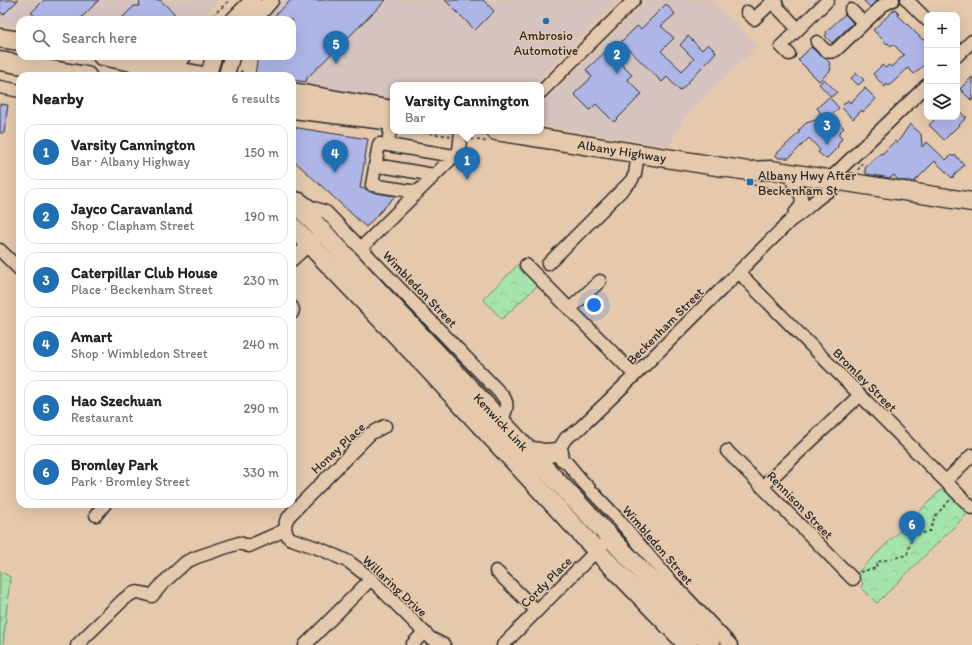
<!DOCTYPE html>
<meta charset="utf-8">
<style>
:root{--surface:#fff;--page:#f2f2f2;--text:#222;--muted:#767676;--line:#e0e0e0;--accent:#1f6fb2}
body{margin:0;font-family:Itim,sans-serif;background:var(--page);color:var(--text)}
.controls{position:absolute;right:12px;top:12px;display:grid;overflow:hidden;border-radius:8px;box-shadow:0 4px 16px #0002}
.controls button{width:36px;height:36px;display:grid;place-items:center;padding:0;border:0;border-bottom:1px solid var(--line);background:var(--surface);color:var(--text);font:20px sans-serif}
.you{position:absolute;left:594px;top:305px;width:14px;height:14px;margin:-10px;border:3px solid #fff;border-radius:50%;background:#1a73e8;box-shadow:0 0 0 6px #1a73e833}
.badge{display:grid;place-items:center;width:26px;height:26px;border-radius:50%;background:var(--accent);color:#fff;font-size:13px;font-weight:700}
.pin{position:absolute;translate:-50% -33px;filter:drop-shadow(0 1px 2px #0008)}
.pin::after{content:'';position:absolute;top:21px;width:14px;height:12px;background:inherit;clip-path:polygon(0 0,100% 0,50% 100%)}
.popup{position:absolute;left:390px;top:82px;width:154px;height:52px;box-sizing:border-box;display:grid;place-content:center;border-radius:8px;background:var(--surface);filter:drop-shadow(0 1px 3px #0005);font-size:13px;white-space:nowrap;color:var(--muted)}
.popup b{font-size:15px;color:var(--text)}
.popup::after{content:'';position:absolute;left:50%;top:100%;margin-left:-8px;border:8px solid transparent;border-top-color:var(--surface)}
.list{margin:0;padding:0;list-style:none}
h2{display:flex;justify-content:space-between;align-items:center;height:52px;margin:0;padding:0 16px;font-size:17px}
h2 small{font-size:13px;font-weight:400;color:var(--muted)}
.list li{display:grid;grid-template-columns:26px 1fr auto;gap:12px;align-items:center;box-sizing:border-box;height:56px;margin:0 8px 8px;padding:0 8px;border:1px solid var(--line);border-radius:12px}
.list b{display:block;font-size:15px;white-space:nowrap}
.list p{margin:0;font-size:13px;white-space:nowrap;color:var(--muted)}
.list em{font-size:13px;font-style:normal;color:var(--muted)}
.icon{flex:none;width:22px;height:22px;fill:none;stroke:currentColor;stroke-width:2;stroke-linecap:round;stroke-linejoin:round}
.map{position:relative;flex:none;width:972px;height:645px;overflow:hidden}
.search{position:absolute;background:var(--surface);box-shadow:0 4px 16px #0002;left:16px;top:16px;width:280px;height:44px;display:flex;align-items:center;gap:10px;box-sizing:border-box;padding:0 14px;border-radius:12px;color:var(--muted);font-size:15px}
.panel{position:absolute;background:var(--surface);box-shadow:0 4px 16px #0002;left:16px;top:72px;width:280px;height:436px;border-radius:12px}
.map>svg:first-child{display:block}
.built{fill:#d4c3be}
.forest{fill:url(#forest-crowns);stroke:#68886c}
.building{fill:#aeb6e7;stroke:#2b2b2b}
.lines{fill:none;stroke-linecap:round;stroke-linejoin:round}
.minor-casing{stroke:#2b2b2b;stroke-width:15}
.major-casing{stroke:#2b2b2b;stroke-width:18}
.highway-casing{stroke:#2b2b2b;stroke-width:21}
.path{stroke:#2b2b2b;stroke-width:1.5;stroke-dasharray:3 3;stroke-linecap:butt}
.minor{stroke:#e5c9ad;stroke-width:12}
.major{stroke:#e5c9ad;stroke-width:15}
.highway{stroke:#e5c9ad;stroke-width:18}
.poi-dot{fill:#1f6fb2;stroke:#e5c9ad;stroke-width:1.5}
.labels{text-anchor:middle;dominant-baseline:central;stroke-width:3;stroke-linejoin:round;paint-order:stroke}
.poi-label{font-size:13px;fill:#2b2b2b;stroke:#e5c9ad}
.street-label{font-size:13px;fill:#2b2b2b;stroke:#e5c9ad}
</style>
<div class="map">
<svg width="972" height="645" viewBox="0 0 972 645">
<defs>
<pattern id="forest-crowns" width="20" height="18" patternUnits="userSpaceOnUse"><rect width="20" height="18" fill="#a5e5ad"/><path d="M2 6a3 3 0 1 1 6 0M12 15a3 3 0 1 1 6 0" fill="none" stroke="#8ec595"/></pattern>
</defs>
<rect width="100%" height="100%" fill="#e5c9ad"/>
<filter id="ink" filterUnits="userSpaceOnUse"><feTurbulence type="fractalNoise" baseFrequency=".025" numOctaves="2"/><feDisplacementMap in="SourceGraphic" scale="8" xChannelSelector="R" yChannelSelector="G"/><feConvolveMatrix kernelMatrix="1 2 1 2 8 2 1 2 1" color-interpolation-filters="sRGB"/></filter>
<g filter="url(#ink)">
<path class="built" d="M 0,0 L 220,0 L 199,20 L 20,20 L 20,27 L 0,24 Z
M 282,0 L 619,0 L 533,85 L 393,85 L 393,99 L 292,81 L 292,76 L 267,76 L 255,74 L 258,56 L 292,56 L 292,20 L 267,20 L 276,6 Z
M 648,0 L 712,0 L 758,45 L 685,117 L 669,146 L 541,125 L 541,105 Z"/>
<path class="forest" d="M 520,263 L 540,283 L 502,319 L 483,299 Z
M 944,487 L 969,512 L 877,603 L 861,587 L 863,583 L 855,575 Z
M 0,571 L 10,577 L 3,645 L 0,645 Z"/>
<path class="building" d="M 0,0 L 18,0 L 3,15 L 0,11 Z
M 44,0 L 99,0 L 79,20 L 34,20 L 35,16 L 31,13 Z
M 140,0 L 160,0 L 174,13 L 173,20 L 120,20 L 134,6 L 139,6 Z
M 291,0 L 386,0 L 307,78 L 306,82 L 292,80 L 292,76 L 269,76 L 255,74 L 258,56 L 292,56 L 292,20 L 270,20 Z
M 445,0 L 483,0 L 494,11 L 475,30 Z
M 863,0 L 877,0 L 870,7 Z
M 666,4 L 675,14 L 661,26 L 674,38 L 661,51 L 682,71 L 694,59 L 680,45 L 688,36 L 702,50 L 708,44 L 716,52 L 680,91 L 667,77 L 662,82 L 621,42 L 637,26 L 641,29 Z
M 895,9 L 899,13 L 898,15 L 923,40 L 927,37 L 927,62 L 914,74 L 908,68 L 889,86 L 887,84 L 885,87 L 873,74 L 882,65 L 885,68 L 889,65 L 891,67 L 904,55 L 893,44 L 891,46 L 888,43 L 887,44 L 873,30 Z
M 845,14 L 853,23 L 832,43 L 825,36 L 827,33 L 826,32 Z
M 811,47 L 819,54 L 825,58 L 830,63 L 829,65 L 831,68 L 830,69 L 831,70 L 819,81 L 798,60 Z
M 607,50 L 632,75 L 627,79 L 642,94 L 614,122 L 596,104 L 590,110 L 574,94 L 592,77 L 586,70 Z
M 857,73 L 864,80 L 858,85 L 851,78 Z
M 972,77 L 972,101 L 960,89 Z
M 824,79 L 837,92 L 831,97 L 819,84 Z
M 865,88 L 876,99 L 863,112 L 862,110 L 853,119 L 841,107 L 848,100 L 850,103 Z
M 829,97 L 839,108 L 832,115 L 844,128 L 838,134 L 842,139 L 838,143 L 839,144 L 837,146 L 838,147 L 826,159 L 818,152 L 820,150 L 809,138 L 789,158 L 779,158 L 775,155 L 800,132 L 798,131 L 806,123 L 819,119 L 820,112 L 817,108 Z
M 0,104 L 8,105 L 4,133 L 0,133 Z
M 957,108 L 965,117 L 967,117 L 944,140 L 929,125 L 937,117 L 957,117 Z
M 910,124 L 921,134 L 922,147 L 927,142 L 946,160 L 951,155 L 953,157 L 955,155 L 964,165 L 952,178 L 935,161 L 914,182 L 898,180 L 894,175 L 890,178 L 866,174 L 865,168 L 881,153 L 882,154 L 895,141 L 897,143 Z
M 292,127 L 368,139 L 360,188 L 366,189 L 371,192 L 395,196 L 366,227 L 292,159 Z"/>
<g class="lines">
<defs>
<path id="minor" d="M 775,0 L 778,8 L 798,29
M 907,0 L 927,20
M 851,10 L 864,23
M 747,12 L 754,19 L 772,2 L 775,1
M 817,42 C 823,48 827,55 836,50 L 883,5 L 893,0
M 789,54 L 781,46 L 828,0
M 957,56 L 972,41
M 0,87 L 20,91
M 541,92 L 634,0
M 391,121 L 388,145 L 454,156
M 388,145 L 379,144 L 372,185 L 417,192
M 375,165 L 434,175
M 830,179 L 927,85
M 793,183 C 798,189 805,199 800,207 C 798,210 795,212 794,215
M 300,199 L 311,207 L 326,212 L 502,395 C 510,404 506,412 501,421
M 361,248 L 459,151 L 461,131
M 0,250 L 20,270
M 292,260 L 315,239
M 548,264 L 631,181 L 635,174 L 638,154
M 526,265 L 635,375
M 740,271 L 746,280 L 972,508
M 292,307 L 293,310 L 292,313
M 570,309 L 600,281
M 727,451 L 853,579
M 946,481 L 972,455
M 762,487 L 860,395
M 96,515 L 105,504
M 285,530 L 289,538 L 323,550 L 349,562 L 357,568 L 371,579 L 430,638 L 444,645
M 285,530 L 286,521 L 291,514 L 370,434 L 385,426
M 496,571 L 537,611
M 77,645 L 123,600 C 135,590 137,591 152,596 L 163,583 L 186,562 L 197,557 L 239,543 L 249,546 L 285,530
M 305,645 L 371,579
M 412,645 L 424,632
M 503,645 L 602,545
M 731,645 L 666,576 L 618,519 L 583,482 L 567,463 L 561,459 L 559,449 L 566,438 L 579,429 L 635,375 L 791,220 C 806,211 816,197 832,189"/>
<path id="major" d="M 233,20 L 253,0
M 254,20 L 271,0
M 208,76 L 214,56
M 226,76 L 232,56"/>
<path id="highway" d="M 0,38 L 20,41
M 102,56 L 203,76
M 0,61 L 87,76
M 151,62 L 164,60 L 182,56
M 292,92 L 393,110
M 292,109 L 393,121
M 496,131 L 748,171 L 771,170 L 972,202
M 292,199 L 711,645
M 292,226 L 419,359 L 597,551 L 688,645
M 528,450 L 545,453 L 559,452"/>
</defs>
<use href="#minor" class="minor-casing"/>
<use href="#major" class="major-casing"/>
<use href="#highway" class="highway-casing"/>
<path class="path" d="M 208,20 L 230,0
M 198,56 L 202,60
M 240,71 L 245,73
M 252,75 L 256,76
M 412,131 L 451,136
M 471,139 L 489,142
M 858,170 L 862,163
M 753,185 L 785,190
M 860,572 L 876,568 L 877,562 L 907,555 L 912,536 L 930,531 L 935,516 L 951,499"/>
<use href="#minor" class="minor"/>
<use href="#major" class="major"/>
<use href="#highway" class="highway"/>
</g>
</g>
<g class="poi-dot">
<circle cx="546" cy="21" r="4"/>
<rect x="746" y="178" width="8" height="8" rx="2"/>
</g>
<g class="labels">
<g class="poi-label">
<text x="546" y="35">Ambrosio<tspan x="546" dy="15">Automotive</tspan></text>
<text x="758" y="175" text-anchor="start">Albany Hwy After<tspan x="758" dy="15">Beckenham St</tspan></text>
</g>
<g class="street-label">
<text transform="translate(622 151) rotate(9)">Albany Highway</text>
<text transform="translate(420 289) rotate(46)">Wimbledon Street</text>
<text transform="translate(665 326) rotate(-45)">Beckenham Street</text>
<text transform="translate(865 380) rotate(45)">Bromley Street</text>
<text transform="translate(501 422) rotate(47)">Kenwick Link</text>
<text transform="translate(338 448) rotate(-43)">Honey Place</text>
<text transform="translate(800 505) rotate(46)">Rennison Street</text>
<text transform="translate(658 545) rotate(49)">Wimbledon Street</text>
<text transform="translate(546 582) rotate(-45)">Cordy Place</text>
<text transform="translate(395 586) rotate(43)">Willaring Drive</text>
</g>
</g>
</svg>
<div class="controls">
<button>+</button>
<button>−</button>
<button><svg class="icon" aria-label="layers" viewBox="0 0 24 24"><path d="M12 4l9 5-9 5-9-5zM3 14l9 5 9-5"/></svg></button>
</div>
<div class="you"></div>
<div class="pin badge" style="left:467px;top:180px">1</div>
<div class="popup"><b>Varsity Cannington</b>Bar</div>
<div class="pin badge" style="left:617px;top:74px">2</div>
<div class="pin badge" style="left:827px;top:145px">3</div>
<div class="pin badge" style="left:335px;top:173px">4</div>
<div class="pin badge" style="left:336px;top:64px">5</div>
<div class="pin badge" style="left:912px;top:544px">6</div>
<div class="search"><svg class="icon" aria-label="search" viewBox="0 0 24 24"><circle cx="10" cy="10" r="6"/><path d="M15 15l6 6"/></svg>Search here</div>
<section class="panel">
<h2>Nearby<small>6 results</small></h2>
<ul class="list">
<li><span class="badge">1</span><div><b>Varsity Cannington</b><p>Bar · Albany Highway</p></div><em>150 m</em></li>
<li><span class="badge">2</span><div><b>Jayco Caravanland</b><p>Shop · Clapham Street</p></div><em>190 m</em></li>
<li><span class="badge">3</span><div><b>Caterpillar Club House</b><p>Place · Beckenham Street</p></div><em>230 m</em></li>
<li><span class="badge">4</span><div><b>Amart</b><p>Shop · Wimbledon Street</p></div><em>240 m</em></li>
<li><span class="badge">5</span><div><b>Hao Szechuan</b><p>Restaurant</p></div><em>290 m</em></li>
<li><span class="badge">6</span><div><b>Bromley Park</b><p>Park · Bromley Street</p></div><em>330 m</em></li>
</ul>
</section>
</div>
